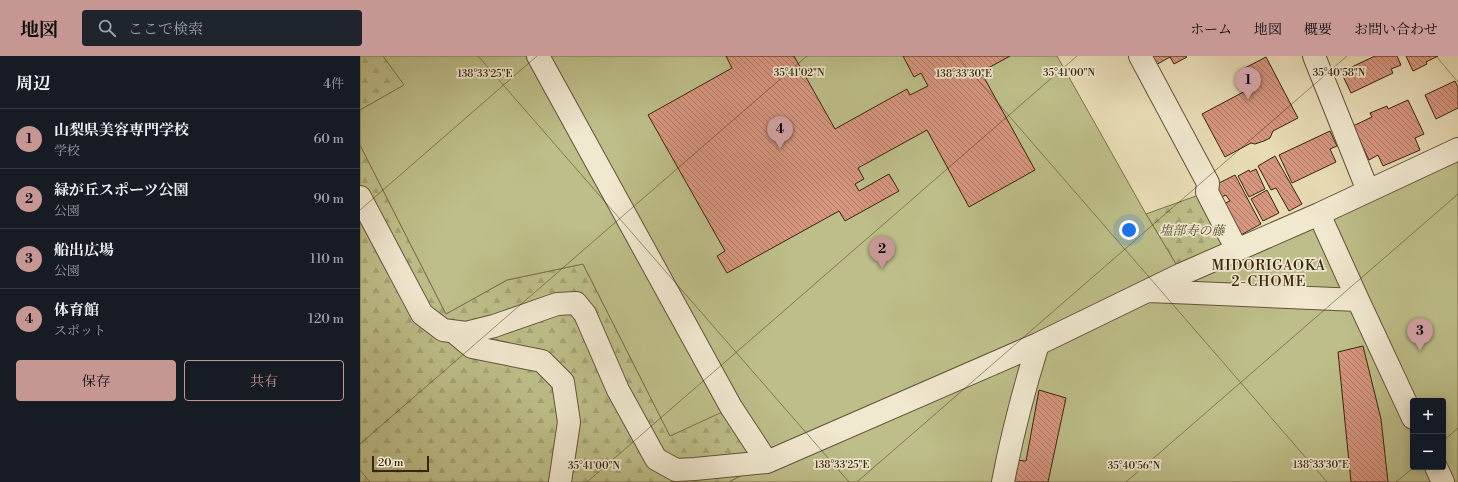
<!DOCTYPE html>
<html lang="ja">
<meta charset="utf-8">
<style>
:root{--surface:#171b24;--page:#20242c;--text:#f1f3f6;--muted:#9ea1a6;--line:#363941;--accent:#c59692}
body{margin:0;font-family:"Libre Bodoni","Noto Serif JP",serif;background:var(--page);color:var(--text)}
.controls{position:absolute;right:12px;bottom:12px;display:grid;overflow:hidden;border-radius:4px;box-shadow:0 2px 10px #0003}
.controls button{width:36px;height:36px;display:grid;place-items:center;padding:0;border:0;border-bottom:1px solid var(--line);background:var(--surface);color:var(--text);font:20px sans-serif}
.scale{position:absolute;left:12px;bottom:10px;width:57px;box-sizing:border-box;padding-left:4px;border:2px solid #38250c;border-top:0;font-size:11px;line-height:14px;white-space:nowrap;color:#38250c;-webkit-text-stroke:3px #f0e8cf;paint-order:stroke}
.you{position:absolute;left:769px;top:174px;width:14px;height:14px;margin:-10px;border:3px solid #fff;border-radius:50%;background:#1a73e8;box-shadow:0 0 0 6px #1a73e833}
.badge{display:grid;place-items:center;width:26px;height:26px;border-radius:50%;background:var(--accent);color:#111;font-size:13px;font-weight:700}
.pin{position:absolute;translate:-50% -33px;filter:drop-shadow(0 1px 2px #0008)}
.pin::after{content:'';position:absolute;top:21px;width:14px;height:12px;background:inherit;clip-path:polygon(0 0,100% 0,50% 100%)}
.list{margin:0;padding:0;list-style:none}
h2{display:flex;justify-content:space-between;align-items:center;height:52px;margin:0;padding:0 16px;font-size:17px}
h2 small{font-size:13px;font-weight:400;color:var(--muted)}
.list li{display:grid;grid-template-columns:26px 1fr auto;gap:12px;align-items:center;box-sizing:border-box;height:60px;padding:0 16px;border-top:1px solid var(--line)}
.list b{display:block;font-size:15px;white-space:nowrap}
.list p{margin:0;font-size:13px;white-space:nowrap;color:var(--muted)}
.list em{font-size:13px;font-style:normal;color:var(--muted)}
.actions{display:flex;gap:8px;padding:12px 16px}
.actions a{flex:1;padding:9px 0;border:1px solid var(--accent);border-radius:4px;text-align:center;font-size:14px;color:var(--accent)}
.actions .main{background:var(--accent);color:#111}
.icon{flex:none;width:22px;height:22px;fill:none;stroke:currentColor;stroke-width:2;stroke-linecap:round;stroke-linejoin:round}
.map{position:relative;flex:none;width:1098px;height:426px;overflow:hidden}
header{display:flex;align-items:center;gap:24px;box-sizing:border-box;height:56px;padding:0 20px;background:var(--accent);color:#111}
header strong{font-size:19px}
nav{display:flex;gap:22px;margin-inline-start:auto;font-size:14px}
.search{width:280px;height:36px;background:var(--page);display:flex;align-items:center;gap:10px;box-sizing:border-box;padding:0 14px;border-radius:4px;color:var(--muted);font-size:15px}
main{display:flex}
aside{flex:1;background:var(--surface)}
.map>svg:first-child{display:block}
.forest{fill:url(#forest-firs);stroke:#7a724a}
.green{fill:#bdbe89;stroke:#7a724a;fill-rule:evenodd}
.building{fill:url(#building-back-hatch);stroke:#38250c}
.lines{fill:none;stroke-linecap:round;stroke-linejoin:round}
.minor-casing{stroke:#645336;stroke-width:24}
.minor{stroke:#f0e8cf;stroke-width:22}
.ticks{fill:none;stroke:#38250c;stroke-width:1;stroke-opacity:0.45}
.labels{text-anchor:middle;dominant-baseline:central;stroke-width:3.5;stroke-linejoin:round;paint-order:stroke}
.park-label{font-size:13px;font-style:italic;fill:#594b2b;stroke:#f0e8cf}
.neighbourhood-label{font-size:14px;letter-spacing:1px;fill:#38250c;stroke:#f0e8cf}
.ticks-label{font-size:10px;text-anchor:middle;fill:#38250c;stroke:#f0e8cf;stroke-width:3.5;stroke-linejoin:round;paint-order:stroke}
</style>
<header>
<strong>地図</strong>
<div class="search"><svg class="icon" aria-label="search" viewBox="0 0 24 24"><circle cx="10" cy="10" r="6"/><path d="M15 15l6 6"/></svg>ここで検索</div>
<nav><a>ホーム</a><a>地図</a><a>概要</a><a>お問い合わせ</a></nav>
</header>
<main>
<aside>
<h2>周辺<small>4件</small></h2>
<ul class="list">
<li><span class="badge">1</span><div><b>山梨県美容専門学校</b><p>学校</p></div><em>60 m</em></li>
<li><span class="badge">2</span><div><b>緑が丘スポーツ公園</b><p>公園</p></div><em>90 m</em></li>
<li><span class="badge">3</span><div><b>船出広場</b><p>公園</p></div><em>110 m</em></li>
<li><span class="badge">4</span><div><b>体育館</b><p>スポット</p></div><em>120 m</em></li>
</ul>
<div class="actions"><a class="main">保存</a><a>共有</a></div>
</aside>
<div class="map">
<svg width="1098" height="426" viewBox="0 0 1098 426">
<defs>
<pattern id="forest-firs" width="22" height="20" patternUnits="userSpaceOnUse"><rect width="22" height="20" fill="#bdbe89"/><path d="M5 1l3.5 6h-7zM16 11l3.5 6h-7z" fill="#a3a375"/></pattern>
<pattern id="building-back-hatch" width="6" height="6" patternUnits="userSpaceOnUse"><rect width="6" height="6" fill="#d7967f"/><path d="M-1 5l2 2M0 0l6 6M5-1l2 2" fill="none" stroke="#af7a66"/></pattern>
</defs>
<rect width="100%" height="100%" fill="#e8dcb5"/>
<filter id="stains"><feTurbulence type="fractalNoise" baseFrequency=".005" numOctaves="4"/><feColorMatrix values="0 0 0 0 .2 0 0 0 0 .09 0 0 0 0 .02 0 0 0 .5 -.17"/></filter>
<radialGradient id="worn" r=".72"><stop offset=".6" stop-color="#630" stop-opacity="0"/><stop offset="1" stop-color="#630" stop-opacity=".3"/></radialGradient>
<path class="forest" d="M 0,0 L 23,0 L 45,29 L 0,54 Z
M 0,89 L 86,258 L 147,224 L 223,208 L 310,380 L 371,351 L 407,406 L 369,426 L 0,426 Z
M 847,136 L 877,194 L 822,218 L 786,158 Z"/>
<path class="green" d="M 23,0 L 697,0 L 786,158 L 822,218 L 1098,93 L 1098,426 L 369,426 L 407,406 L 371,352 L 310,380 L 223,208 L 147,224 L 86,258 L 0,89 L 0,54 L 44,29 ZM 1053,345 L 1083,345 L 1083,411 L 1053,411 Z"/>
<path class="building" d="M 366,0 L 434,0 L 475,73 L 547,33 L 550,39 L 568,30 L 561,17 L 554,21 L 543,0 L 650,0 L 621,16 L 675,114 L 609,151 L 567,74 L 498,112 L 504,123 L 495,128 L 499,135 L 529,118 L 539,135 L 485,165 L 479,155 L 367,217 L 357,200 L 365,195 L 288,59 L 372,12 Z
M 789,0 L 826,0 L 827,1 L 814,8 L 810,1 L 794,10 Z
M 1015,0 L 1037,0 L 1041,9 L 1031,13 L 1033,17 L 991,37 L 981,16 Z
M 1046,0 L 1078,0 L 1066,6 L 1067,8 L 1053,15 Z
M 906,1 L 938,62 L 913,75 L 910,82 L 904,85 L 895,88 L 891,87 L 865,101 L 842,58 L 889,33 L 879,15 Z
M 1095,25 L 1098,31 L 1098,52 L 1076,63 L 1065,39 Z
M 1048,44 L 1064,78 L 1055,82 L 1060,94 L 1023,110 L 1018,99 L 1009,104 L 993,70 L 1012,61 L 1010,57 L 1027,50 L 1028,53 Z
M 970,75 L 977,90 L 970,93 L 976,106 L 932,127 L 919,99 Z
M 915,100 L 942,148 L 929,155 L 916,132 L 911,134 L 898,110 Z
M 896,113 L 905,133 L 889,141 L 878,120 L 889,114 L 890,116 Z
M 875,119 L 901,168 L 879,180 L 863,148 L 870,145 L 866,139 L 859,142 L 853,130 Z
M 907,134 L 919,157 L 903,165 L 891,143 Z
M 1003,290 L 1021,363 L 1028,426 L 991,426 L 978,296 Z
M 679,334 L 706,342 L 688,426 L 650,426 L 654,404 L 666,405 Z"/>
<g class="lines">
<defs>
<path id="minor" d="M 178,0 L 371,351 L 407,406
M 780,0 L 848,127 L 847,136 L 877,194
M 954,0 L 1008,135
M 0,141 L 62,258 L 83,274 L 106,277 L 134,270 L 197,248 L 216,247 L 225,258 L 258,334 L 296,403 L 316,414 L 335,413 L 407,406 L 678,288 L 822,218 L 959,158 L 1098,93
M 959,158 L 998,244 L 1053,362
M 789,235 L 998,244
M 94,276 L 112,291 L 182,305 L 203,326 L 209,366 L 200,426
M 1076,411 L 1083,426
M 643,426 C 652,379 664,333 678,288"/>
</defs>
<use href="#minor" class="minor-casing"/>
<use href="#minor" class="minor"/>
</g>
<path class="ticks" d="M 118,0 L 489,426M 597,0 L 967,426M 1076,0 L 1098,26M 0,154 L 177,0M 1083,385 L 1098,372M 0,388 L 447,0M 0,414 L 10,426M 227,426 L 717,0M 497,426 L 987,0M 766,426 L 1098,138M 1036,426 L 1054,411"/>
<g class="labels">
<g class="park-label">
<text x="832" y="175">塩部寿の藤</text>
</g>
<g class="neighbourhood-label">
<text x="909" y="210">MIDORIGAOKA<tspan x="909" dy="16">2-CHOME</tspan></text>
</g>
</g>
<g class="ticks-label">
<text x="439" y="20">35°41'02"N</text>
<text x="709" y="20">35°41'00"N</text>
<text x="979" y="20">35°40'58"N</text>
<text x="604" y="21">138°33'30"E</text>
<text x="125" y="21">138°33'25"E</text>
<text x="482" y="412">138°33'25"E</text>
<text x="961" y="412">138°33'30"E</text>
<text x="234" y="413">35°41'00"N</text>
<text x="774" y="413">35°40'56"N</text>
</g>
<rect width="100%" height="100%" filter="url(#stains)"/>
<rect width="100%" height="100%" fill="url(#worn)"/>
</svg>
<div class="controls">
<button>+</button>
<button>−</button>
</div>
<div class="scale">20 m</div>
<div class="you"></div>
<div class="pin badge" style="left:888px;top:44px">1</div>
<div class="pin badge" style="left:522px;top:213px">2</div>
<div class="pin badge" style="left:1060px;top:295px">3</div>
<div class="pin badge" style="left:420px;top:93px">4</div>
</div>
</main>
